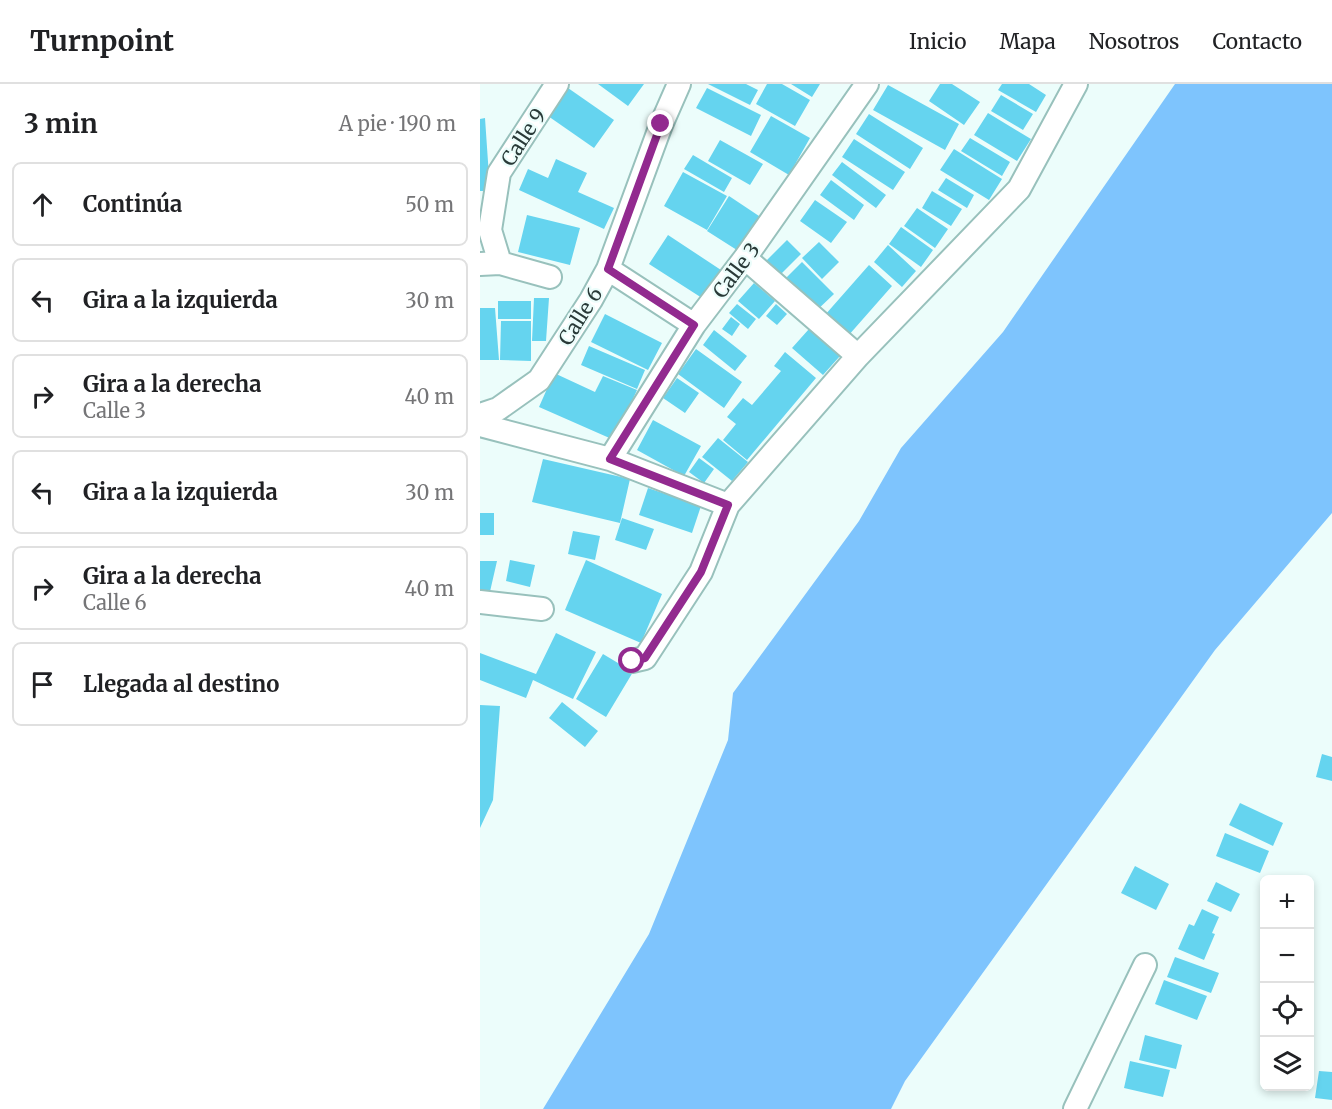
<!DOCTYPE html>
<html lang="es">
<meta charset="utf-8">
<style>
:root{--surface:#fff;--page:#f2f2f2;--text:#202124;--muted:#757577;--line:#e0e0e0}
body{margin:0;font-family:Merriweather,serif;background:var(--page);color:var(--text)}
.controls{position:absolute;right:18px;bottom:18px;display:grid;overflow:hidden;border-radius:9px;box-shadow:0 3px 9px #0003}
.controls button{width:54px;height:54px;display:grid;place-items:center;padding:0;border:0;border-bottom:2px solid var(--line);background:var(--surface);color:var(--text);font:30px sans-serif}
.stop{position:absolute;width:18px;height:18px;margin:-14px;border:4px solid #922a8f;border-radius:50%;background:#fff}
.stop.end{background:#922a8f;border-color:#fff;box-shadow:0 2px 6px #0008}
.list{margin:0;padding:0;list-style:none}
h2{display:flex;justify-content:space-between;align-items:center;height:78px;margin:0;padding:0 24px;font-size:26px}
h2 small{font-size:20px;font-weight:400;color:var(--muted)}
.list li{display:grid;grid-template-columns:39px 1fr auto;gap:18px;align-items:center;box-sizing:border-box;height:84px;margin:0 12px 12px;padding:0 12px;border:2px solid var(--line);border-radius:9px}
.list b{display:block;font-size:22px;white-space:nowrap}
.list p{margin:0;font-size:20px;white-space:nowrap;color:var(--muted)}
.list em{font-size:20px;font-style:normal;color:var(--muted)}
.icon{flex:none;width:33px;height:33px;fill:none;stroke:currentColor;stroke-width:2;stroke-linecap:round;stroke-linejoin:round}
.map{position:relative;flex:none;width:852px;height:1025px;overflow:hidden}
header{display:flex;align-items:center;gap:36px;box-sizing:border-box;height:84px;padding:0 30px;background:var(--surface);border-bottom:2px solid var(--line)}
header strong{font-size:28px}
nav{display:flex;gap:33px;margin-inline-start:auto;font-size:21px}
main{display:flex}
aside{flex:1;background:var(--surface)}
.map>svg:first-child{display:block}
.water{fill:#7ec4fd}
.building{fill:#65d4ef}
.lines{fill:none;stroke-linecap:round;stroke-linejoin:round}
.street-casing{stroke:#98c1bc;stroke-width:26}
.street{stroke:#fff;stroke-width:22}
.route{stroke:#922a8f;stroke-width:8}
.labels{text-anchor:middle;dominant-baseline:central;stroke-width:4.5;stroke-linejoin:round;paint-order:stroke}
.street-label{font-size:20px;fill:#293a38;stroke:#ecfdfb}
</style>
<header>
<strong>Turnpoint</strong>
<nav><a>Inicio</a><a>Mapa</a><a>Nosotros</a><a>Contacto</a></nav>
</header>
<main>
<aside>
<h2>3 min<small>A pie · 190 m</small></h2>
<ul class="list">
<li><svg class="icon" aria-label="ahead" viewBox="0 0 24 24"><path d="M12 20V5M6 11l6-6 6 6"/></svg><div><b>Continúa</b></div><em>50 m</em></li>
<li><svg class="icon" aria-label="left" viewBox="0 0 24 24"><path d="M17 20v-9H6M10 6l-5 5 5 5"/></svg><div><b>Gira a la izquierda</b></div><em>30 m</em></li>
<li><svg class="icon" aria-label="right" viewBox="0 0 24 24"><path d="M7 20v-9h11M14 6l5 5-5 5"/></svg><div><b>Gira a la derecha</b><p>Calle 3</p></div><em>40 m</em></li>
<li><svg class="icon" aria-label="left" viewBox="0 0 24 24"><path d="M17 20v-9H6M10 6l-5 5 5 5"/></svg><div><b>Gira a la izquierda</b></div><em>30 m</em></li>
<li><svg class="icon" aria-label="right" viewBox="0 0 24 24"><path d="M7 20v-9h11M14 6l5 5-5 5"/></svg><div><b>Gira a la derecha</b><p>Calle 6</p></div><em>40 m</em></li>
<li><svg class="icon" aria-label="arrive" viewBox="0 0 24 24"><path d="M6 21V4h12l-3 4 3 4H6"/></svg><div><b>Llegada al destino</b></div></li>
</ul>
</aside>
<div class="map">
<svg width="852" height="1025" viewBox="0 0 852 1025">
<rect width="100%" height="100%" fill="#ecfdfb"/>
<path class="water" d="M 695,0 L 852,0 L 852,429 L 735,566 L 425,997 L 411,1025 L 63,1025 L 169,850 L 248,656 L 253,609 L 379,437 L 421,364 L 523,248 Z"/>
<path class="building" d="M 118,0 L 164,0 L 148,22 Z
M 228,0 L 266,0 L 278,6 L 270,21 Z
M 287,0 L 302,0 L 330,16 L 315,42 L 276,20 Z
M 311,0 L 340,0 L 332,13 Z
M 460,0 L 472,0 L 500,18 L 484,41 L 449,17 Z
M 522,0 L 549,0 L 566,11 L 556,28 L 518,6 Z
M 408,1 L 479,40 L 465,66 L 393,26 Z
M 88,4 L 134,36 L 114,64 L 68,32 Z
M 227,4 L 281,31 L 271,52 L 216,24 Z
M 521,11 L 553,30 L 543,46 L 511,27 Z
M 508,29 L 551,55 L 537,77 L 494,51 Z
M 389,30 L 443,64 L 430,85 L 376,50 Z
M 291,32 L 330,54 L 309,91 L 270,68 Z
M 5,34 L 10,107 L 0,107 L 0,35 Z
M 490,54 L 530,78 L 522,92 L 481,67 Z
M 374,55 L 425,88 L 413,106 L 362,73 Z
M 240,56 L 283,80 L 270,101 L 228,77 Z
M 474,65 L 522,95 L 509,116 L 460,86 Z
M 213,71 L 252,94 L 244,108 L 204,85 Z
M 76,75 L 107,89 L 98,108 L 134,124 L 124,145 L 39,106 L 48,85 L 68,94 Z
M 362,78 L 406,111 L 396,124 L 352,91 Z
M 203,88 L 247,112 L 227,146 L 184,122 Z
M 466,94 L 494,111 L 487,124 L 458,106 Z
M 351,96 L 384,121 L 374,136 L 340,111 Z
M 452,107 L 482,125 L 471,142 L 442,124 Z
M 249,112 L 282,134 L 260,168 L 227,147 Z
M 335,116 L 367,138 L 351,159 L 320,137 Z
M 437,124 L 468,145 L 455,164 L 424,142 Z
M 47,131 L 100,144 L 90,181 L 38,168 Z
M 421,143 L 453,166 L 441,183 L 409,160 Z
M 188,151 L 241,186 L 222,214 L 169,180 Z
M 307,156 L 321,170 L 299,192 L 285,178 Z
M 339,158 L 359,178 L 342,195 L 322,174 Z
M 408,161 L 436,187 L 422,203 L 394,178 Z
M 322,178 L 354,210 L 335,228 L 304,196 Z
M 389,181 L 412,202 L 368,252 L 345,231 Z
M 274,199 L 295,217 L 279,235 L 258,217 Z
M 54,214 L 69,214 L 66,257 L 52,257 Z
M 18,217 L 51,217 L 51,235 L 18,235 Z
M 257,220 L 276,235 L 268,245 L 249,229 Z
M 296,220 L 307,230 L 297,241 L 286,232 Z
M 0,224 L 15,224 L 19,276 L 0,276 Z
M 125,230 L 182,259 L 168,286 L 111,258 Z
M 251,233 L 260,240 L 252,252 L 242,245 Z
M 21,237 L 51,237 L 51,277 L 20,276 Z
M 329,245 L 360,272 L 343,291 L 312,264 Z
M 234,246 L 267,272 L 255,287 L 223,261 Z
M 109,262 L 165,286 L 157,305 L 101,281 Z
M 216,265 L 262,298 L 244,324 L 198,290 Z
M 305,268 L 336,294 L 267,376 L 243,356 L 256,340 L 247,333 L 263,314 L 272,321 L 301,287 L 294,282 Z
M 74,289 L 115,308 L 123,292 L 157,306 L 134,356 L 59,323 Z
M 197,294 L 219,309 L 205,329 L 183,314 Z
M 173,336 L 221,362 L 204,392 L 157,366 Z
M 238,354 L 268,378 L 252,397 L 222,373 Z
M 219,374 L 234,385 L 224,399 L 209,388 Z
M 63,375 L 150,395 L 140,439 L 52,418 Z
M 168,404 L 221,422 L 212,449 L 159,431 Z
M 0,429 L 14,429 L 14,451 L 0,451 Z
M 142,434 L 174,445 L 166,466 L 135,456 Z
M 93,447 L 120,452 L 115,476 L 88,470 Z
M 30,476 L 55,481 L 50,503 L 26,497 Z
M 106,476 L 182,510 L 161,559 L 85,526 Z
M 0,477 L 17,477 L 9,512 L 0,510 Z
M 76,549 L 116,568 L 93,615 L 53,596 L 46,614 L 0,596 L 0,569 L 56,590 Z
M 123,570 L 153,588 L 126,633 L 96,615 Z
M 82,618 L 118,647 L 105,663 L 69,634 Z
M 0,621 L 20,622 L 13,716 L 0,744 Z
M 842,670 L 852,673 L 852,697 L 836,693 Z
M 760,719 L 803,739 L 793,762 L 749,741 Z
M 745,749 L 789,767 L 780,789 L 736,772 Z
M 655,782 L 689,800 L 676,826 L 641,809 Z
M 736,798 L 760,810 L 751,828 L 727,817 Z
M 722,825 L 739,833 L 732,849 L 735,850 L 724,876 L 698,865 L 709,840 L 714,842 Z
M 695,873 L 739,889 L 731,909 L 687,893 Z
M 684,896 L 727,912 L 717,936 L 675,920 Z
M 665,951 L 702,961 L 696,985 L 659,976 Z
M 650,977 L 690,986 L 683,1013 L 644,1004 Z
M 839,987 L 852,988 L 852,1016 L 835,1014 Z"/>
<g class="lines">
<defs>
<path id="street" d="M 265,174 L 378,272
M 20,179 L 10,146 L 19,89 L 77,0
M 0,180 L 20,179 L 70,193
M 128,185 L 214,241
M 0,331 L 18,325 L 59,296 L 111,216 L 128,185 L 181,41 L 199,0
M 0,341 L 130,375 L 248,421 L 378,272 L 539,105 L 596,0
M 130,375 L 214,241 L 265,174 L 387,0
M 0,518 L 62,525
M 152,577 L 165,574 L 221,488 L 248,421
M 595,1025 L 665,881"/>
</defs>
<use href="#street" class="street-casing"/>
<use href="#street" class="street"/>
</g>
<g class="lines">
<path class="route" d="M 152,577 L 165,574 L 221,488 L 248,421 L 130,375 L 214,241 L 128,185 L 181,40"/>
</g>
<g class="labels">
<g class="street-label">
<text transform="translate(43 53) rotate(-57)">Calle 9</text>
<text transform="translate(256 186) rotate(-53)">Calle 3</text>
<text transform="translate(100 232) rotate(-58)">Calle 6</text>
</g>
</g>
</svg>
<div class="controls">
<button>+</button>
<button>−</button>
<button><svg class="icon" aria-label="locate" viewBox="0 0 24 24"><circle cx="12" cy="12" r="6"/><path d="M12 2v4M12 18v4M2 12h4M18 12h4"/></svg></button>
<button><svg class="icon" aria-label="layers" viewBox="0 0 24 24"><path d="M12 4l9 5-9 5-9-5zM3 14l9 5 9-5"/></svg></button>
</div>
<div class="stop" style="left:152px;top:577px"></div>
<div class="stop end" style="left:181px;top:40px"></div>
</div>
</main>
